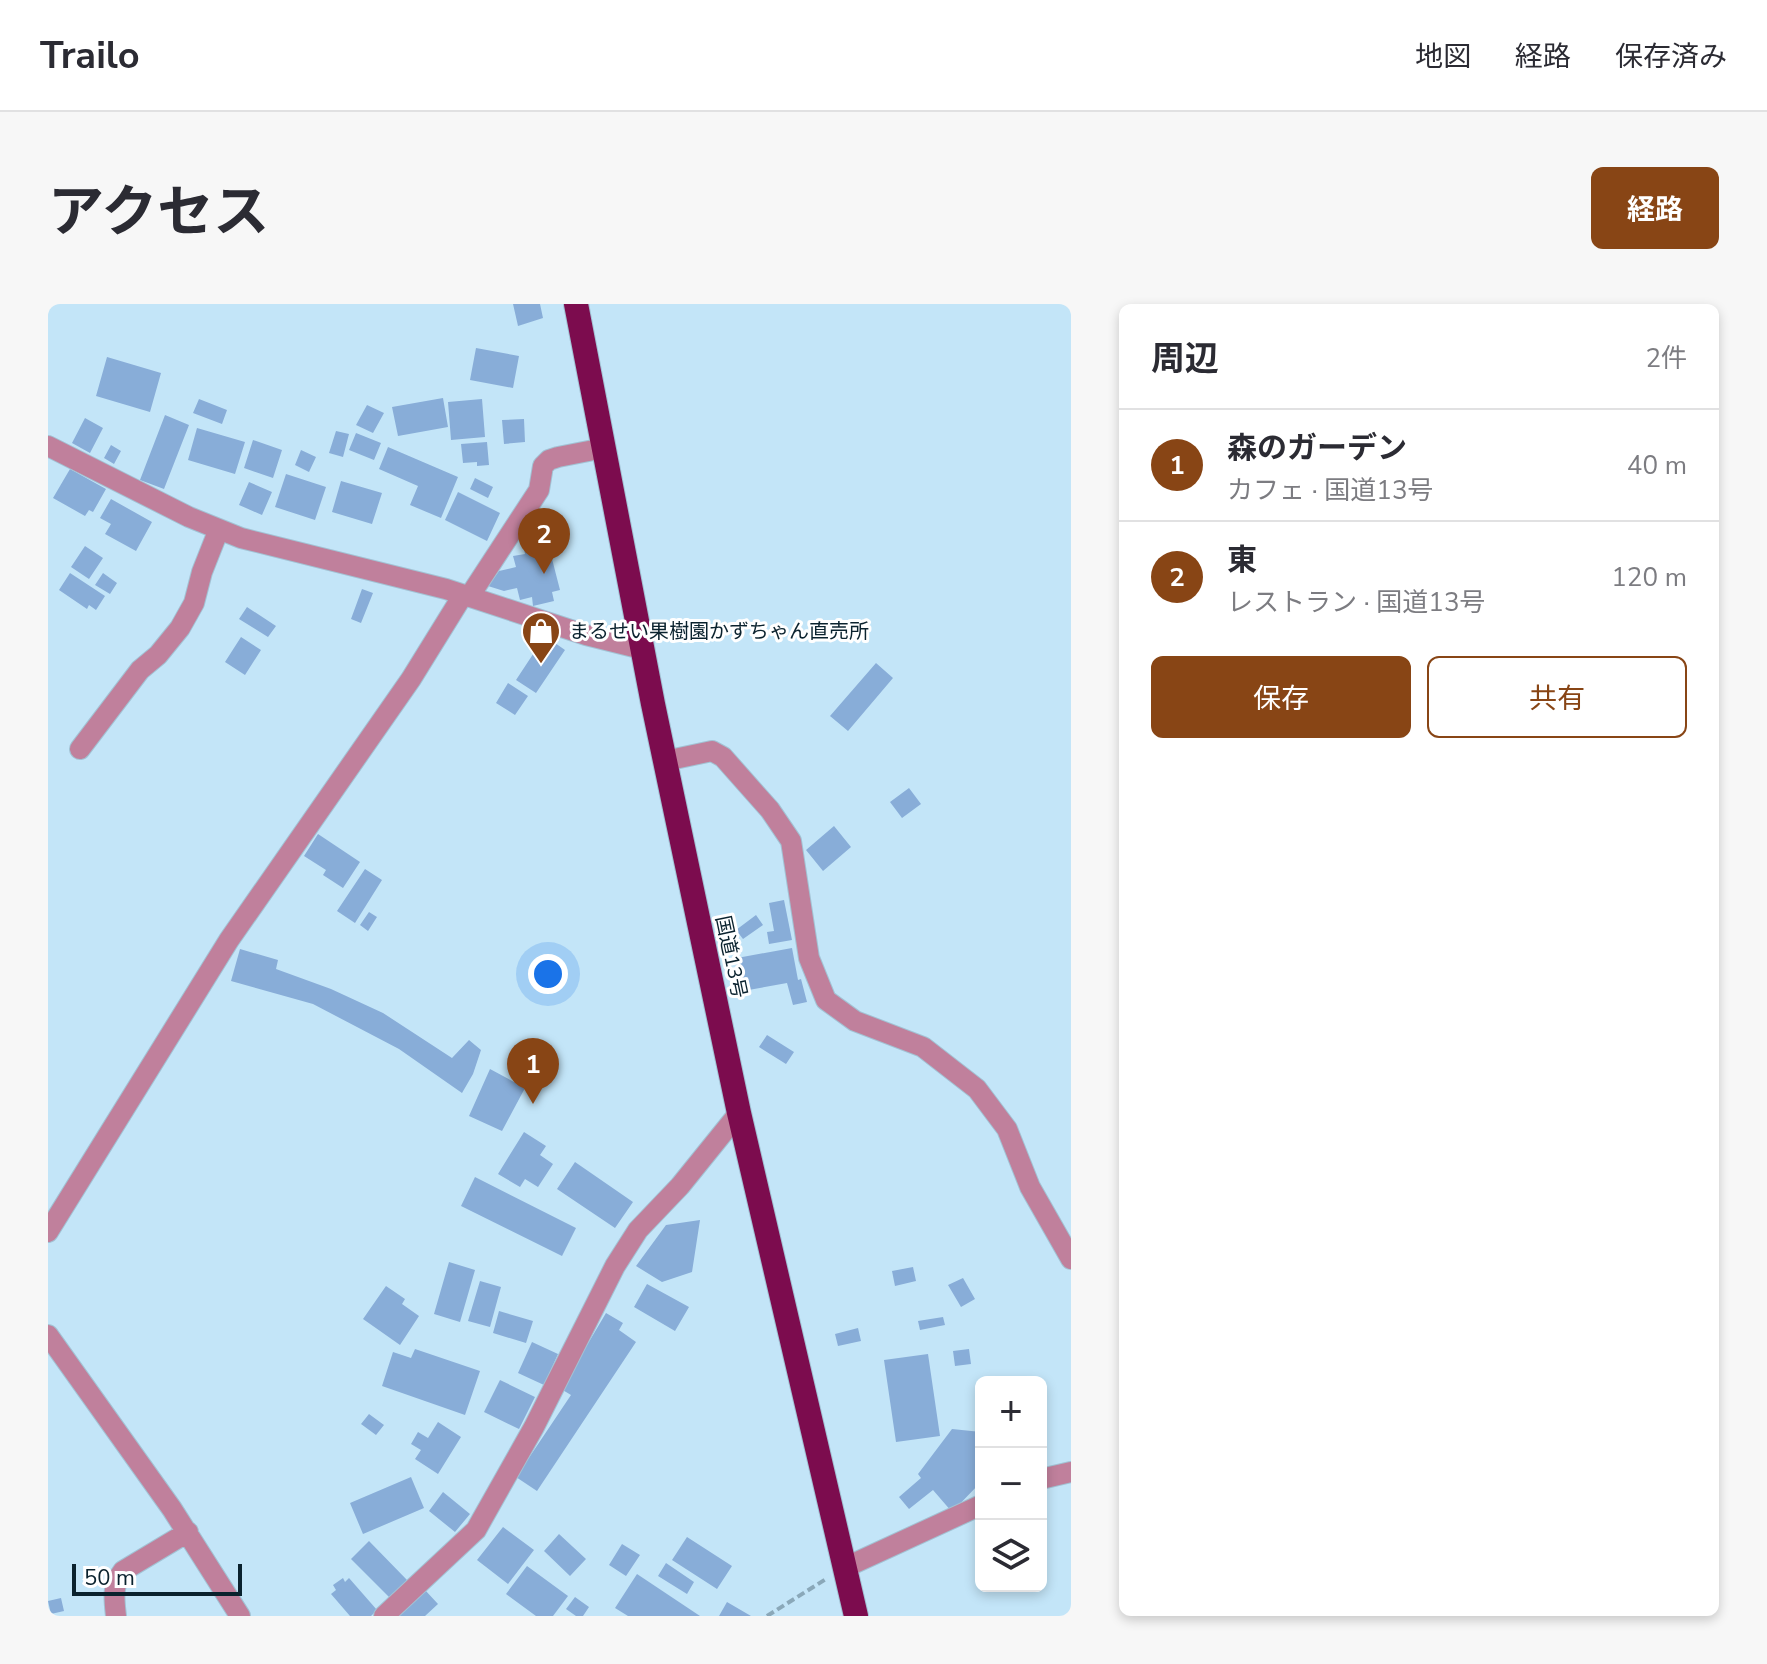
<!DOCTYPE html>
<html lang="ja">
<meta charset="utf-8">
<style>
:root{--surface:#fff;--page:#f7f7f7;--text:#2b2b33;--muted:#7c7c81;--line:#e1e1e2;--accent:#884515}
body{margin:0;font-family:"Nunito Sans","Noto Sans JP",sans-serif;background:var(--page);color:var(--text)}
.controls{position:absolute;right:24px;bottom:24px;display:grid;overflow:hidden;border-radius:12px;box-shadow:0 4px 12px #0003}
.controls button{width:72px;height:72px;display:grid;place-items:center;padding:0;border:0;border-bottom:2px solid var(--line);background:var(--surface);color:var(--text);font:40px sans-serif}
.scale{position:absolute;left:24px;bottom:20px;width:170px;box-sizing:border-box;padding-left:8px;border:4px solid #0a222e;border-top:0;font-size:22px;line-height:28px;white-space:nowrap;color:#0a222e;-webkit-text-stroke:6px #fff;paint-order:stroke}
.you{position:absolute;left:500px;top:670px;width:28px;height:28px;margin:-20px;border:6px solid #fff;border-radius:50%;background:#1a73e8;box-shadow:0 0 0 12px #1a73e833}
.badge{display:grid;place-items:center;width:52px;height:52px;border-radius:50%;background:var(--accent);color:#fff;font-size:26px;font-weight:700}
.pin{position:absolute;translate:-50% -66px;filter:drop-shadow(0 2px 4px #0008)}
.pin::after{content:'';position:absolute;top:42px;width:28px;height:24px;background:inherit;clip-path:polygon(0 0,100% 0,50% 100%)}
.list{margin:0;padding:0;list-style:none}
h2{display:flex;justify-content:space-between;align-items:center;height:104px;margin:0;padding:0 32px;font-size:34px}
h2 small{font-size:26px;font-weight:400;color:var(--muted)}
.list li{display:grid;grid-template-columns:52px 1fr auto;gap:24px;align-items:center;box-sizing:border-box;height:112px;padding:0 32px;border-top:2px solid var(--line)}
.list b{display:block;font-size:30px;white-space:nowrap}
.list p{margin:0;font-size:26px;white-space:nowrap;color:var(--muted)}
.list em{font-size:26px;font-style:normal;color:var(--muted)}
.actions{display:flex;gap:16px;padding:24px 32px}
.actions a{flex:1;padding:18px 0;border:2px solid var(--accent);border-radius:12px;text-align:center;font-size:28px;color:var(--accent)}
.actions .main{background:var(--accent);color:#fff}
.icon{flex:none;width:44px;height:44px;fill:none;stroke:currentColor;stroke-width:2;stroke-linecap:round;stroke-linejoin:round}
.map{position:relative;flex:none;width:1023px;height:1312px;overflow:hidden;border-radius:12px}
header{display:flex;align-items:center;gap:48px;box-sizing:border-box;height:112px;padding:0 40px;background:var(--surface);border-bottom:2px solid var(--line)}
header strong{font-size:38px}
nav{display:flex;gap:44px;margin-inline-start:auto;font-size:28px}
.intro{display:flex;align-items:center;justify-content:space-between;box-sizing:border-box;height:192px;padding:0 48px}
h1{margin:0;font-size:56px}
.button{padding:20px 36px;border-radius:12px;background:var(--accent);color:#fff;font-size:28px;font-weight:700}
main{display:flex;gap:48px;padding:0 48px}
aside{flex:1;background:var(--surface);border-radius:12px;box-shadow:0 4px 12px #0003}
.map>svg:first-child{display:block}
.building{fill:#88add8}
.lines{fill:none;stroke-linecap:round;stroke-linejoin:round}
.minor-casing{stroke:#a2c2d4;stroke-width:22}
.highway-casing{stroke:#a2c2d4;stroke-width:26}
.path{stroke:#8aa8b9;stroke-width:4;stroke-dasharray:8 4;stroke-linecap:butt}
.minor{stroke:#c0809c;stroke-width:20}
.highway{stroke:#7c0c4e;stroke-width:24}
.labels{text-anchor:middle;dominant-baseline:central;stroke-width:6;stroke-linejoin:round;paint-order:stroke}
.poi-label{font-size:20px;fill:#0a222e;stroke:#fff;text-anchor:start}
.street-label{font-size:20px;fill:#0a222e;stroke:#fff}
</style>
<header>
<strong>Trailo</strong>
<nav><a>地図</a><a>経路</a><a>保存済み</a></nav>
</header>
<div class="intro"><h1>アクセス</h1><a class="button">経路</a></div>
<main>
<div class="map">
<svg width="1023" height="1312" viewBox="0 0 1023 1312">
<rect width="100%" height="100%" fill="#c3e5f8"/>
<path class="building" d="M 465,0 L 492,0 L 495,14 L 470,22 Z
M 428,44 L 471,52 L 465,84 L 422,76 Z
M 59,53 L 113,69 L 102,108 L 48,92 Z
M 395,94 L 400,123 L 350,132 L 344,103 Z
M 151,95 L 179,106 L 174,120 L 145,109 Z
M 434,95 L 437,133 L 403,136 L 400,98 Z
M 319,101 L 336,109 L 325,129 L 308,121 Z
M 117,111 L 141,121 L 116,185 L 92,176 Z
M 37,114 L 55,124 L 42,149 L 24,139 Z
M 476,115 L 477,138 L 456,140 L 454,116 Z
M 149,124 L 197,138 L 187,170 L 140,156 Z
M 288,127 L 301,130 L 295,153 L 281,149 Z
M 308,129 L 333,139 L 326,156 L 301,146 Z
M 205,136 L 234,146 L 225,174 L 196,164 Z
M 439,138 L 441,161 L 429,162 L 429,158 L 415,159 L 413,140 Z
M 63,141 L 73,147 L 66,160 L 56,154 Z
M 340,143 L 410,173 L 393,214 L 362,201 L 370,182 L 331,165 Z
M 253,146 L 268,153 L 261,168 L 247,161 Z
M 22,165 L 58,185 L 45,208 L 41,206 L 37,212 L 5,194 Z
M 238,170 L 278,183 L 267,216 L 227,203 Z
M 427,174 L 445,183 L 440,194 L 422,185 Z
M 293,177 L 334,189 L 324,220 L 284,208 Z
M 201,178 L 224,188 L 214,211 L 191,201 Z
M 410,188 L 452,209 L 439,237 L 397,216 Z
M 63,195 L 104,218 L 88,247 L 57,230 L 63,220 L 52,214 Z
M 509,214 L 514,239 L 508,240 L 511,249 L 503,251 L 512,286 L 504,288 L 506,297 L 485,302 L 484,293 L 472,296 L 469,284 L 456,287 L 440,282 L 451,267 L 468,263 L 465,252 L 477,250 L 473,231 L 482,229 L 480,220 Z
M 37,242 L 55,254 L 41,275 L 23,263 Z
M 22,269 L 57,292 L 48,306 L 41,301 L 39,305 L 11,286 Z
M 55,269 L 69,279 L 62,290 L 47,281 Z
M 314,285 L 325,289 L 313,319 L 303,315 Z
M 199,303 L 228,322 L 220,333 L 191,315 Z
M 497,332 L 517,346 L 488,389 L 468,376 Z
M 193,333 L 213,346 L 197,371 L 177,358 Z
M 828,359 L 845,374 L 800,427 L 782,412 Z
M 460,379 L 480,392 L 467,411 L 448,399 Z
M 861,484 L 873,500 L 854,514 L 842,498 Z
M 786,522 L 803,543 L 775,567 L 758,546 Z
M 270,530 L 312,558 L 295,584 L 275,571 L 278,566 L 256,552 Z
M 317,565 L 334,576 L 307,619 L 289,607 Z
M 736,596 L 744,636 L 721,640 L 719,628 L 726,627 L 721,599 Z
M 321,608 L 329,613 L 320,627 L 312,621 Z
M 708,611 L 715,621 L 695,635 L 688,626 Z
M 744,644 L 750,676 L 753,675 L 759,698 L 745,701 L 739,679 L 695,687 L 689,654 Z
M 192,645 L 230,656 L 228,665 L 283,685 L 335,709 L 404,754 L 421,736 L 433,746 L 425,770 L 414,789 L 351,745 L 265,700 L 183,677 Z
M 719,731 L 746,748 L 738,760 L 711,743 Z
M 442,765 L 477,784 L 454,827 L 421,812 Z
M 476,828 L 498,842 L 492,851 L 505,860 L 490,883 L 477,875 L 472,883 L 450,870 Z
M 527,858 L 585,898 L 567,924 L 509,885 Z
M 427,873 L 528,924 L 514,952 L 413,902 Z
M 652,916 L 644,968 L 614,978 L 588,962 L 618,921 Z
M 401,958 L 427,966 L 412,1018 L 386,1010 Z
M 865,963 L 868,977 L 847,982 L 844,967 Z
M 915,974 L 927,995 L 913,1003 L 900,981 Z
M 432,977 L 453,983 L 442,1023 L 420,1017 Z
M 599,980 L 641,1003 L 627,1027 L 586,1003 Z
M 338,982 L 357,995 L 354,1000 L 371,1012 L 352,1041 L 315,1015 Z
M 451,1007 L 485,1017 L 478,1039 L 445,1029 Z
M 558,1009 L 575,1019 L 571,1026 L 588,1038 L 489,1187 L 468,1173 L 523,1091 L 513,1085 Z
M 895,1013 L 897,1021 L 872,1026 L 870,1017 Z
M 810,1024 L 813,1037 L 790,1042 L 787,1030 Z
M 484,1038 L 510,1050 L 496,1081 L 470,1069 Z
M 367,1045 L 432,1067 L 417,1111 L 334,1082 L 345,1048 L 363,1054 Z
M 921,1045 L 923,1060 L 907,1062 L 905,1047 Z
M 880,1050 L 892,1132 L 848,1138 L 836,1056 Z
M 452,1076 L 487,1093 L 471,1125 L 436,1108 Z
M 321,1110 L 336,1121 L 328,1131 L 313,1120 Z
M 390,1118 L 413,1133 L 390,1170 L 367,1155 L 373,1146 L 363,1140 L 370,1128 L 380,1134 Z
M 904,1125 L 933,1128 L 933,1178 L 904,1208 L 885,1186 L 861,1205 L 851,1193 L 873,1174 L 870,1170 Z
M 363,1173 L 376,1204 L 315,1230 L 302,1199 Z
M 395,1188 L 422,1210 L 407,1228 L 381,1207 Z
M 455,1223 L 486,1246 L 460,1280 L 429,1256 Z
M 511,1230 L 538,1255 L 522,1272 L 496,1247 Z
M 639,1233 L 684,1262 L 669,1285 L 624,1256 Z
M 321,1237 L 359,1276 L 342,1294 L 303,1255 Z
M 574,1240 L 592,1251 L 578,1272 L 561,1261 Z
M 618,1259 L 646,1278 L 639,1290 L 610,1272 Z
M 479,1262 L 520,1292 L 505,1312 L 488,1312 L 458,1290 Z
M 589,1270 L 652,1312 L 580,1312 L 567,1304 Z
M 295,1274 L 297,1278 L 301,1274 L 329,1306 L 323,1312 L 302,1312 L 283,1290 L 288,1286 L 285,1281 Z
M 377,1286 L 390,1300 L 377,1312 L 349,1312 Z
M 527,1293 L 541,1303 L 535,1312 L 528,1312 L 518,1305 Z
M 13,1294 L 16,1307 L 3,1310 L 0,1297 Z
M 679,1298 L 703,1312 L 671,1312 Z"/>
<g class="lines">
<defs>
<path id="minor" d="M 0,142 L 141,213 L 193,234 L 398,285 L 538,331 L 594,345
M 421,293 L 491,186 L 495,162 L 501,156 L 510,153 L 556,144
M 32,445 L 92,366 L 110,351 L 132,324 L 146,299 L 154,268 L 171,225
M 617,457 L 664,447 L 675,453 L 722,506 L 743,537 L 761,654 L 778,696 L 807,717 L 875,743 L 929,785 L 959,825 L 982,883 L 1023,955
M 0,928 L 181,636 L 363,375 L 415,291
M 0,1031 L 124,1205 L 192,1312
M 993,1175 L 1023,1168
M 796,1264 L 933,1201
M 68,1312 C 66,1295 64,1281 75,1267 L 140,1228
M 336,1312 L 428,1226 L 486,1123 L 567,962 L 590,926 L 632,882 L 691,809"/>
<path id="highway" d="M 528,0 L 605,400 L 691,809 L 808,1312"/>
</defs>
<use href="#minor" class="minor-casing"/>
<use href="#highway" class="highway-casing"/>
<path class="path" d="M 719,1312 L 778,1275"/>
<use href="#minor" class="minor"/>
<use href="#highway" class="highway"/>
</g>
<defs>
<symbol id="shop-pin" viewBox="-11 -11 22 30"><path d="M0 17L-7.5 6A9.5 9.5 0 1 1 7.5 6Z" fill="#884515" stroke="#fff"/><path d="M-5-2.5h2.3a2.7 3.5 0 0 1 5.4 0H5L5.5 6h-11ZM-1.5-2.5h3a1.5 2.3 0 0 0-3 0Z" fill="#fff"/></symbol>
</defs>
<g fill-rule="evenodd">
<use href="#shop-pin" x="471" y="305" width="44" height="60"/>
</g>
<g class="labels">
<g class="poi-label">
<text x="521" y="327">まるせい果樹園かずちゃん直売所</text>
</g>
<g class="street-label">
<text transform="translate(683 653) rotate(78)">国道13号</text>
</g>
</g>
</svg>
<div class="controls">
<button>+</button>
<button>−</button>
<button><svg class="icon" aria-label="layers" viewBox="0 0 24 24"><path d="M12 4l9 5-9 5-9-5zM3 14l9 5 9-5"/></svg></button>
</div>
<div class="scale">50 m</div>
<div class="you"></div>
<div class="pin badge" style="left:485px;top:800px">1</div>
<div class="pin badge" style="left:496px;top:270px">2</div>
</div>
<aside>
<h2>周辺<small>2件</small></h2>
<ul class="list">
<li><span class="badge">1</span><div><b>森のガーデン</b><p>カフェ · 国道13号</p></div><em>40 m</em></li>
<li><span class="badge">2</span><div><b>東</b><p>レストラン · 国道13号</p></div><em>120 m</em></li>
</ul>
<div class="actions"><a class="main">保存</a><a>共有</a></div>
</aside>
</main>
